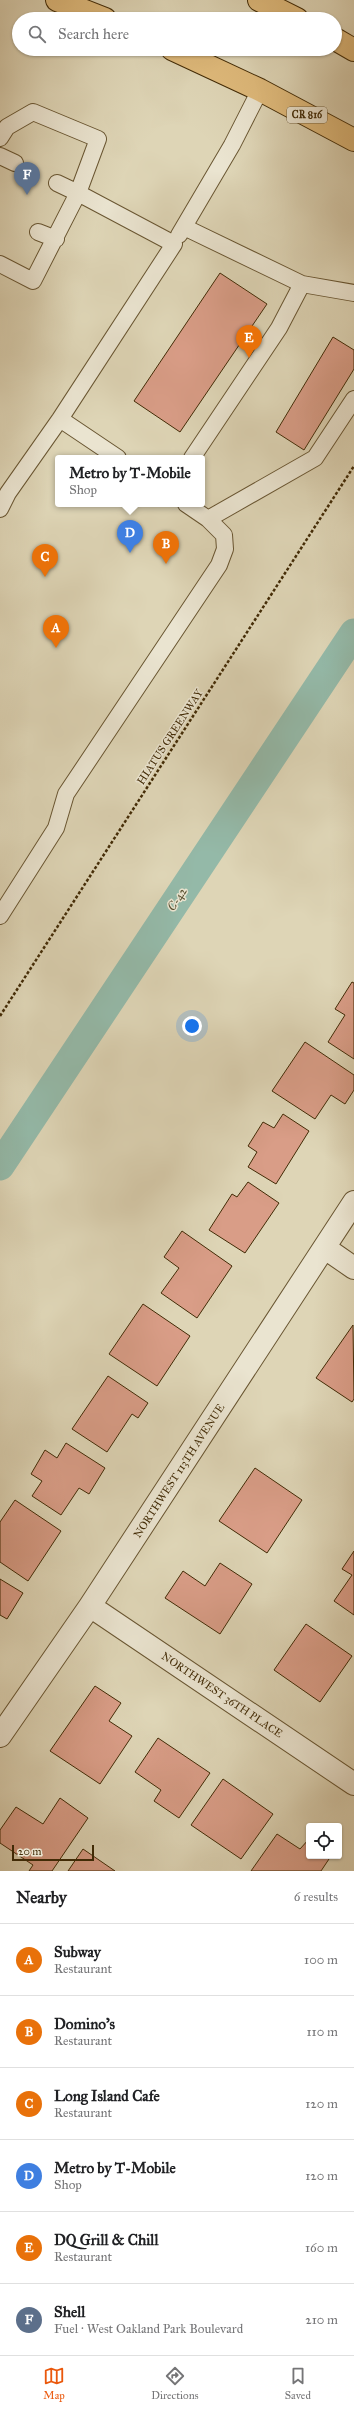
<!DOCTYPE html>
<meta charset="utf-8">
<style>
:root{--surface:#fff;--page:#f2f2f2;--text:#202124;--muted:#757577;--line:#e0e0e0;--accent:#ea580c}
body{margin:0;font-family:"IM FELL Great Primer",serif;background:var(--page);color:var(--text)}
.controls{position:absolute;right:12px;bottom:12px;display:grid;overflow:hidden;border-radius:4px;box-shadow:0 1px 3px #0004}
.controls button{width:36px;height:36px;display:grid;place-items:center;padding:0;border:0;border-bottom:1px solid var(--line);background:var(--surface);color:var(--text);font:20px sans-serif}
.scale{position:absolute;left:12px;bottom:10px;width:82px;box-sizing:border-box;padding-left:4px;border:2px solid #422b06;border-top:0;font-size:11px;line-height:14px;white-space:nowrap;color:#422b06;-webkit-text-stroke:3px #eae4d0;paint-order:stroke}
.you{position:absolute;left:192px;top:1026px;width:14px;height:14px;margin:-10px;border:3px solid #fff;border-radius:50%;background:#1a73e8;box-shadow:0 0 0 6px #1a73e833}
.badge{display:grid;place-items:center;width:26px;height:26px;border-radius:50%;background:var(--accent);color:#fff;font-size:13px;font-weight:700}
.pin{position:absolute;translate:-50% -33px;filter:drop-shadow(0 1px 2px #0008)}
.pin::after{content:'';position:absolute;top:21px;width:14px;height:12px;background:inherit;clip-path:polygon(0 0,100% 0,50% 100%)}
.popup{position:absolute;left:55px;top:455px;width:150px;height:52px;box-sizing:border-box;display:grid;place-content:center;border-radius:4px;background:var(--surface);filter:drop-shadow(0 1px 3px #0005);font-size:13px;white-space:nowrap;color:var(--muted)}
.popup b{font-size:15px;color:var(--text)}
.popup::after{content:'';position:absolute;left:50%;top:100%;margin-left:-8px;border:8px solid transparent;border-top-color:var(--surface)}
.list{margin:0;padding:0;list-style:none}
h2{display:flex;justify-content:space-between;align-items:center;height:52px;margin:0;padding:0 16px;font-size:17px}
h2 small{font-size:13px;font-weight:400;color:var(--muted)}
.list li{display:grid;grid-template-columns:26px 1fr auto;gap:12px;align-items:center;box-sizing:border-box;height:72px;padding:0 16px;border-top:1px solid var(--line)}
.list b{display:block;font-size:15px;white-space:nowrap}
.list p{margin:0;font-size:13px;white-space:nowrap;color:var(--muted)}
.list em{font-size:13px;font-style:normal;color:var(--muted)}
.icon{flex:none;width:22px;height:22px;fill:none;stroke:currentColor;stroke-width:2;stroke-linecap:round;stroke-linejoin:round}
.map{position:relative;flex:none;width:354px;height:1871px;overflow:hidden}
.search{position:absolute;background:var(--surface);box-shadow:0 1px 3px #0004;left:12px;right:12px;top:12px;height:44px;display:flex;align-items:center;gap:10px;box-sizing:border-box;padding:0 14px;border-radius:22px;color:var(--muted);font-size:15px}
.sheet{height:484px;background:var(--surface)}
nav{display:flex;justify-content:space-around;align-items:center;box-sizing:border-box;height:56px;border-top:1px solid var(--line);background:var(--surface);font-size:11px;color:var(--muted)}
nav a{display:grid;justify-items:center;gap:2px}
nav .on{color:var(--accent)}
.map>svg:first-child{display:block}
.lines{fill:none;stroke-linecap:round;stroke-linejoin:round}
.canal{stroke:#94b9a8;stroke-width:29}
.building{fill:#d99d87;stroke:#422b06}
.lane-casing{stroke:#695632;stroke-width:18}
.street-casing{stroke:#695632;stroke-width:24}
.primary-casing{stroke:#422b06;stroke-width:24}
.path{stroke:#422b06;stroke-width:2.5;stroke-dasharray:3 2;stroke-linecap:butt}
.lane{stroke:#eae4d0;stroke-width:16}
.street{stroke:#eae4d0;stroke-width:22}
.primary{stroke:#dfba7b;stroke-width:22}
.labels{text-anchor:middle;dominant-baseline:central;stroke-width:3;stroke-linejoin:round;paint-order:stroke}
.shield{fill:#eae4d0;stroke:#746243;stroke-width:1}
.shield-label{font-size:10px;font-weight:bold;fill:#422b06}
.street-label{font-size:11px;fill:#422b06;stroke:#eae4d0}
.water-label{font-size:12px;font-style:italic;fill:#564e2e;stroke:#eae4d0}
</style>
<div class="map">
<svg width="354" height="1871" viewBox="0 0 354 1871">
<rect width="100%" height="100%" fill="#ded5b6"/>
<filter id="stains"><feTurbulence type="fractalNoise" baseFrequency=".005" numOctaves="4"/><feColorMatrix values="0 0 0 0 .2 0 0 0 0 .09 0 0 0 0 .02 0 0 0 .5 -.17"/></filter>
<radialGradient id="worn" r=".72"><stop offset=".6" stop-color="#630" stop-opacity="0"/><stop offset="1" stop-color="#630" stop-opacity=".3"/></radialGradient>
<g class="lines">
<path class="canal" d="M 0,1166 L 354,633"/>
</g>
<path class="building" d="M 220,273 L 267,304 L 180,432 L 134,401 Z
M 333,337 L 354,350 L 354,369 L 304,450 L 276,432 Z
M 352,982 L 354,983 L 354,1059 L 328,1042 L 345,1015 L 335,1009 Z
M 305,1042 L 354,1075 L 354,1090 L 345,1104 L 331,1095 L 315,1119 L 272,1091 Z
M 283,1114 L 309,1131 L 276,1184 L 248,1167 L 257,1152 L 248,1146 L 263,1122 L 274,1128 Z
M 248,1182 L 279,1203 L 245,1253 L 209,1230 L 232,1194 L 237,1197 Z
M 182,1231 L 232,1266 L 197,1318 L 161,1293 L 179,1268 L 164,1257 Z
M 143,1304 L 190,1336 L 157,1386 L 109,1354 Z
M 353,1325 L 354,1399 L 352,1402 L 316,1378 Z
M 108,1376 L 148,1403 L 138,1418 L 132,1414 L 107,1452 L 72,1429 Z
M 66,1443 L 105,1468 L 89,1494 L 79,1488 L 61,1515 L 32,1496 L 42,1481 L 31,1474 L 45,1450 L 57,1458 Z
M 255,1468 L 302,1500 L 267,1553 L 219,1521 Z
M 15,1500 L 61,1531 L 28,1581 L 0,1562 L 0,1522 Z
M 354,1551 L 354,1615 L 334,1601 L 352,1575 L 342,1569 Z
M 220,1563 L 252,1584 L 220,1634 L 165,1598 L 183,1571 L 205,1586 Z
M 0,1579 L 23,1593 L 7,1619 L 0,1615 Z
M 306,1624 L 352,1656 L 320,1702 L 274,1670 Z
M 95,1686 L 121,1703 L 109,1721 L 132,1736 L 100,1784 L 50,1751 Z
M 158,1738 L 210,1773 L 179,1818 L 154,1801 L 161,1790 L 135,1772 Z
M 223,1779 L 273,1814 L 241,1859 L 191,1825 Z
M 60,1798 L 88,1818 L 52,1871 L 29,1871 L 33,1865 L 0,1843 L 0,1830 L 16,1807 L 43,1824 Z
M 277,1834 L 300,1849 L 309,1839 L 309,1856 L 331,1856 L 321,1871 L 251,1871 Z
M 83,1849 L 115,1871 L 68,1871 Z"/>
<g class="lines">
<defs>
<path id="lane" d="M 0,138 L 7,127 L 33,112 L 98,139 L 78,193 L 57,183
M 0,156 L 15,163
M 184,227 L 302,284 L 279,328 L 192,458
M 38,232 L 56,239
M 179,235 L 232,145 L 260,90
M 0,264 L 33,281 L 78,193 L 174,244 L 60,419 L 8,493 L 0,509
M 302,284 L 354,293
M 60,419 L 118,458
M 208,519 L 315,458 L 354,399
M 0,916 L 56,828 L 66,794 L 219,565 L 225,549 L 224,535 L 208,519 L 186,504"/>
<path id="street" d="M 325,1248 L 354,1268
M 90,1606 L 354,1784
M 0,1736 L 90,1606 L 354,1202"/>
<path id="primary" d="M 57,0 L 105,19
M 259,0 L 297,19
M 335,39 L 354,50
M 172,49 L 260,90 L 354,140"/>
</defs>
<use href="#lane" class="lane-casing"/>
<use href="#street" class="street-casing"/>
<use href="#primary" class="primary-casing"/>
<path class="path" d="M 0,1016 L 354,466"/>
<use href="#lane" class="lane"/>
<use href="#street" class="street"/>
<use href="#primary" class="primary"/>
</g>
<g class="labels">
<rect class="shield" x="287" y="107" width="40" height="16" rx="3"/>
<g class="shield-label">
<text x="307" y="115">CR 816</text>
</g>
<g class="street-label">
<text transform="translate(170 737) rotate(-57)">HIATUS GREENWAY</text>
<text transform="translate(179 1471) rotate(-57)">NORTHWEST 113TH AVENUE</text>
<text transform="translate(222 1695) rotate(34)">NORTHWEST 36TH PLACE</text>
</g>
<g class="water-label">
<text transform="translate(177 899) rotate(-56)">C-42</text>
</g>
</g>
<rect width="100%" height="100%" filter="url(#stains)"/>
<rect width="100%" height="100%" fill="url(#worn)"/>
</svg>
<div class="controls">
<button><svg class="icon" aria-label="locate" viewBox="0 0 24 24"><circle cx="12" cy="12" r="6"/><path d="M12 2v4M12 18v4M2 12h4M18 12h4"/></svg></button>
</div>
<div class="scale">20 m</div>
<div class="you"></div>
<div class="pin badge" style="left:56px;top:648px;background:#e8710a">A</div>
<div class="pin badge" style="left:166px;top:564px;background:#e8710a">B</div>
<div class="pin badge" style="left:45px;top:577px;background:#e8710a">C</div>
<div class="pin badge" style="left:130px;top:553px;background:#3f7fe0">D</div>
<div class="popup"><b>Metro by T-Mobile</b>Shop</div>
<div class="pin badge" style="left:249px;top:358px;background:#e8710a">E</div>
<div class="pin badge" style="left:27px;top:195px;background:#5c6f8a">F</div>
<div class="search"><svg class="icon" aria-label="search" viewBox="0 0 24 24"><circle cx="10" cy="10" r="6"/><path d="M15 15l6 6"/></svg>Search here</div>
</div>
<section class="sheet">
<h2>Nearby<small>6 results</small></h2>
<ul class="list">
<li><span class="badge" style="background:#e8710a">A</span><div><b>Subway</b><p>Restaurant</p></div><em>100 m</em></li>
<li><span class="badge" style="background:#e8710a">B</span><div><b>Domino's</b><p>Restaurant</p></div><em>110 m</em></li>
<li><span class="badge" style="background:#e8710a">C</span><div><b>Long Island Cafe</b><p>Restaurant</p></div><em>120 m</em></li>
<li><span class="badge" style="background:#3f7fe0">D</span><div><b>Metro by T-Mobile</b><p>Shop</p></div><em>120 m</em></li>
<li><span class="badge" style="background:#e8710a">E</span><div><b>DQ Grill &amp; Chill</b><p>Restaurant</p></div><em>160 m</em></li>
<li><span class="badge" style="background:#5c6f8a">F</span><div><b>Shell</b><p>Fuel · West Oakland Park Boulevard</p></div><em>210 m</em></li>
</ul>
</section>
<nav>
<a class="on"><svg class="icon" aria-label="map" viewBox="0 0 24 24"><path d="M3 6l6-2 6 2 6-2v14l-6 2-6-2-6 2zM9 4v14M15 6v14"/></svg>Map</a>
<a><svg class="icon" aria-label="directions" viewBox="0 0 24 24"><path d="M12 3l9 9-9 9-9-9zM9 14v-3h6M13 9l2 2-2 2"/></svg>Directions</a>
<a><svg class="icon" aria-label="saved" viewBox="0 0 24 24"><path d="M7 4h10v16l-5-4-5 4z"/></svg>Saved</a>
</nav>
